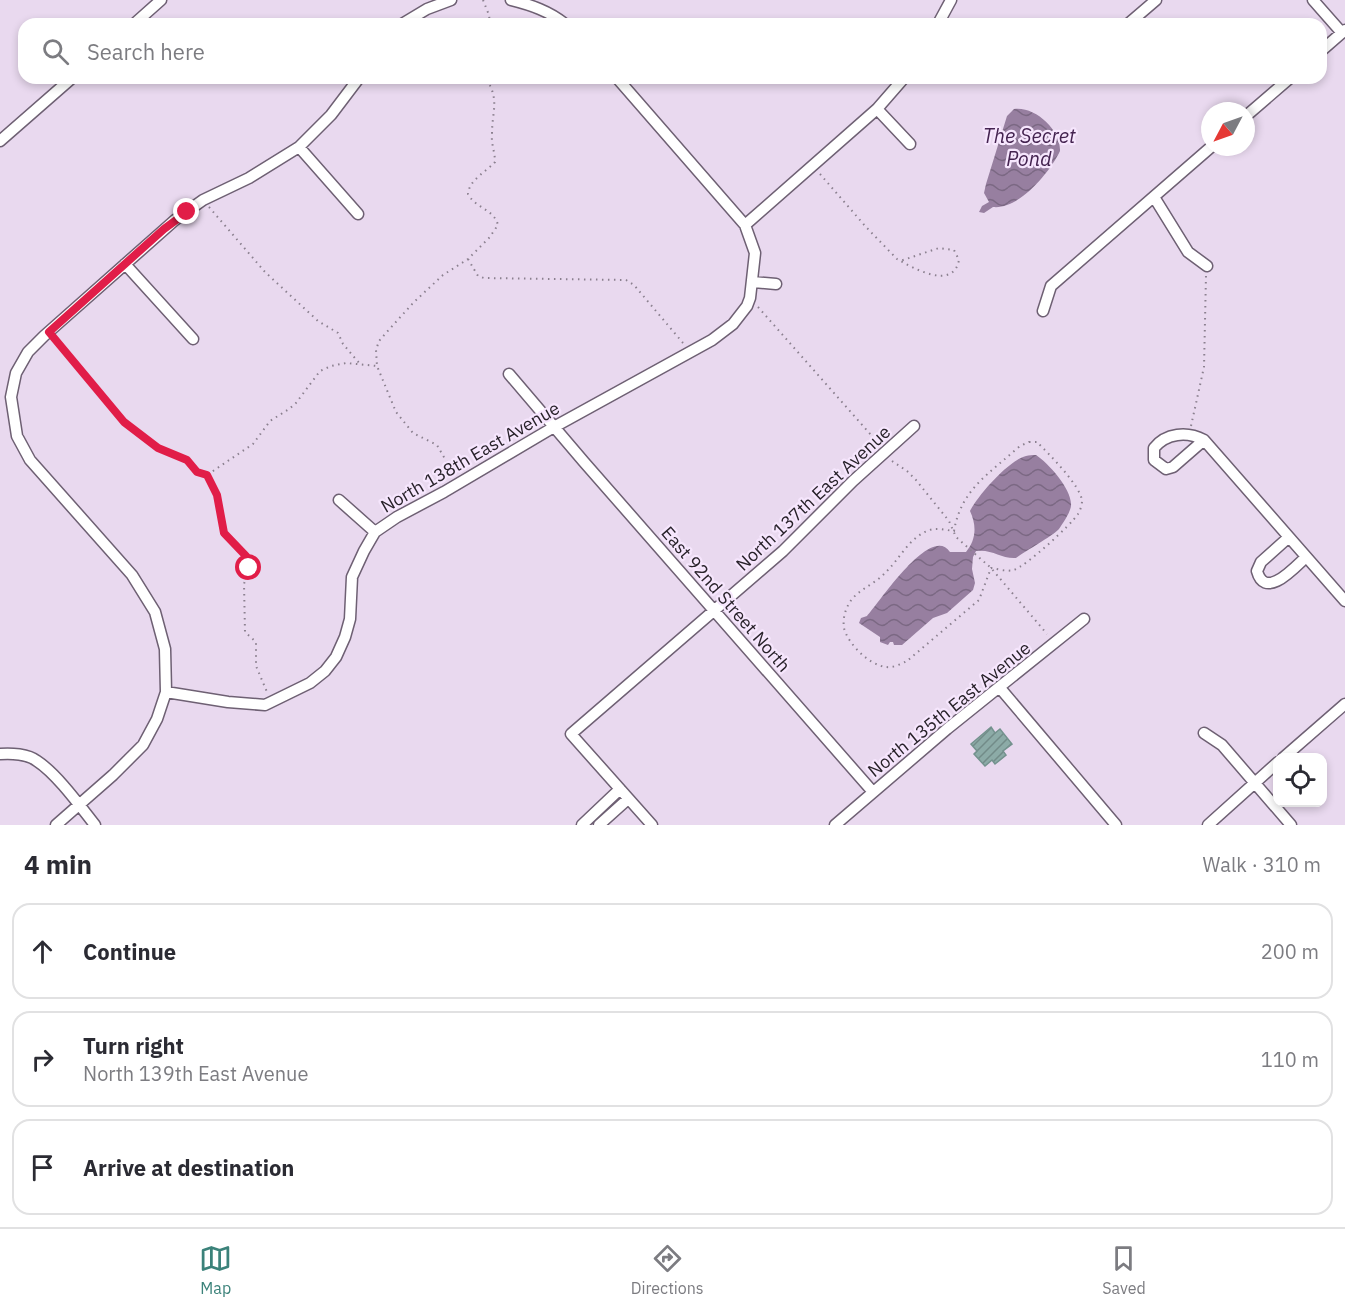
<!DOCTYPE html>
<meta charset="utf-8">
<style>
:root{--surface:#fff;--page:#f7f7f7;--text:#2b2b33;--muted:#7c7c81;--line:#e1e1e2;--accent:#3b827a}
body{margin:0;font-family:"IBM Plex Sans",sans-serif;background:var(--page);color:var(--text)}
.controls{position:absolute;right:18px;bottom:18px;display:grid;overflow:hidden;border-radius:12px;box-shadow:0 3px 9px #0003}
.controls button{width:54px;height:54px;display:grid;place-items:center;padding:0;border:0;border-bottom:2px solid var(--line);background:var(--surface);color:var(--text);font:30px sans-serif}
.compass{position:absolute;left:1201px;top:102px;width:54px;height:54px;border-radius:50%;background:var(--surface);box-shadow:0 3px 9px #0003;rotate:229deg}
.stop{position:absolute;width:18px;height:18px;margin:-14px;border:4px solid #e11d48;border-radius:50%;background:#fff}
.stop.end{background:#e11d48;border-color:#fff;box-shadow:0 2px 6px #0008}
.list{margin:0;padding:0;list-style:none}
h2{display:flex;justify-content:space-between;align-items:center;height:78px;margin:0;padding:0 24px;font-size:26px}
h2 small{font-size:20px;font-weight:400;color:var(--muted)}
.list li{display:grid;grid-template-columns:39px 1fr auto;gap:18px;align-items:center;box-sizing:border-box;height:96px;margin:0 12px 12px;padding:0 12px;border:2px solid var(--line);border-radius:18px}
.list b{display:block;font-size:22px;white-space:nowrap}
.list p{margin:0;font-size:20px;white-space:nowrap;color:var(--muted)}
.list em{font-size:20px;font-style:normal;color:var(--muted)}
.icon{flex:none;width:33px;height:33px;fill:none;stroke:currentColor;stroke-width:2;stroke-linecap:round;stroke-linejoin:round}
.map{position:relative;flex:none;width:1345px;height:825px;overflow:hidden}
.search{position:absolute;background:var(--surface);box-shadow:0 3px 9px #0003;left:18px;right:18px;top:18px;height:66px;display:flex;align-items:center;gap:15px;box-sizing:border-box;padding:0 21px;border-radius:18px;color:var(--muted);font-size:22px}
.sheet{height:402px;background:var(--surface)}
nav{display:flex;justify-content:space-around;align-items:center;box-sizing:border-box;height:84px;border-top:2px solid var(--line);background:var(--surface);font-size:16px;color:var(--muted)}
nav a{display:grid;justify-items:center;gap:3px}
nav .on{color:var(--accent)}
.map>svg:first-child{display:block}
.water{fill:url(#water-waves)}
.building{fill:url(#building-hatch);stroke:#74928e;stroke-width:1.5}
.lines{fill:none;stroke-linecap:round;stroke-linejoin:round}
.minor-casing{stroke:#6e6073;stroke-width:13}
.path{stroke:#8b808f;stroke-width:2;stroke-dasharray:1.5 4.5;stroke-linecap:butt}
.minor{stroke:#fff;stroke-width:10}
.route{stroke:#e11d48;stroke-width:8}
.labels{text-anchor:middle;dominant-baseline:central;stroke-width:4.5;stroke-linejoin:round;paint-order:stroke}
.street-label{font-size:18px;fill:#28222a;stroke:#f6e6fd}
.water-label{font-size:20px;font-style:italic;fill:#442350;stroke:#f6e6fd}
</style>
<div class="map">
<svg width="1345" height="825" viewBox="0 0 1345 825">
<defs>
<pattern id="water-waves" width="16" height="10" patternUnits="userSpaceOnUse" patternTransform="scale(1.5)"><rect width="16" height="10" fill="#977fa0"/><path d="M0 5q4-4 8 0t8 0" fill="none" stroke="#7b6883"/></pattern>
<pattern id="building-hatch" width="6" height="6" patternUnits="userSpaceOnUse" patternTransform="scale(1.5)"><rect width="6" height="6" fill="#8caba7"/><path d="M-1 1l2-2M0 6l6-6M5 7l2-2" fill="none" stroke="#728b88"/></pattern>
</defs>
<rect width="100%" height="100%" fill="#e9d9ef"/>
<path class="water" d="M 1014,109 C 1035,106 1061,130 1060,151 C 1050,172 1019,210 993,207 L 984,213 L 979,212 L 982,206 L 989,202 L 984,193 L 986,184 L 1007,116 Z
M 1036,455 C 1048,463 1071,488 1071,504 C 1072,510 1063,523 1059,529 C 1051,537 1027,550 1016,558 C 1001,559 993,549 976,551 L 973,557 L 972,569 L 975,583 L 973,590 L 947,613 L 933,618 L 902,645 L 894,645 L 893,642 L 890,642 L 888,645 L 880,642 L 880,637 L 859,623 L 861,618 L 867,616 C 879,603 931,523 950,552 L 966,552 C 976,540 977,526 970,511 C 978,495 1009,460 1026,456 C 1029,455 1032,455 1036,455 Z"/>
<path class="building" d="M 991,727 L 995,733 L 1000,729 L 1012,744 L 1003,751 L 1006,755 L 995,764 L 992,760 L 985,766 L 974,754 L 977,751 L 971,744 Z"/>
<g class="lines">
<defs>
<path id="minor" d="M 511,0 C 531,5 549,11 565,24
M 1313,0 L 1342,33
M 134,24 L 161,0
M 402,24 L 427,9 L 451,0
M 938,24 L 951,0
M 1128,24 L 1156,0
M 1321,51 L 1345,30
M 877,109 L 910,144
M 1246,116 L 1290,78
M 0,141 L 72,78
M 299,147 L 358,214
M 1154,197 L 1188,252 L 1207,266
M 745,225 L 877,109 L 904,78
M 125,264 L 193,339
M 753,282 L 776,284
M 1043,311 L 1051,286 L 1211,147
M 509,374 L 584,462 L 873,792
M 1204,440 L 1173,467 L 1166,469 L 1154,460 L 1154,448 C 1166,433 1187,431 1204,440 L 1345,601
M 339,500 L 375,532
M 1289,537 L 1261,562 L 1257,571 C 1265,601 1295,567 1306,557
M 1000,688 L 1116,825
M 166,692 L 228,702 L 265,705 L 310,683 L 325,671 L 336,657 L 345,637 L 350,619 L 352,577 L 364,551 L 375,532 L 397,517 L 444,492 L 554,427 L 712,340 L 733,324 L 747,306 L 750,298 L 755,253 L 745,225 L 617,78
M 1204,733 L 1222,745 L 1291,825
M 0,754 C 11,753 28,754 37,761 C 57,774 80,806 95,825
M 1283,758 L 1345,704
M 56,825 L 113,775 L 143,745 L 157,719 L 166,692 L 165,649 L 155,612 L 132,575 L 30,460 L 17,436 L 11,397 L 16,373 L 28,352 L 44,336 L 175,220 L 203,200 L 249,178 L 299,147 L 331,115 L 359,78
M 582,825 L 620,789
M 599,825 L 628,799
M 652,825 L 571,734 L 783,551 L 853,481 L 914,426
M 835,825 L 947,729 L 1084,619
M 1208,825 L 1278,762"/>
</defs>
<use href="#minor" class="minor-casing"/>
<path class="path" d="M 483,0 L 489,15 L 490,24
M 820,174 L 866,227 L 897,259 C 913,268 953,291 959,260 L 954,250 L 939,248 L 900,261
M 209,207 L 265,272 L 318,321 L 338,333 L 343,344 L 360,364
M 468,259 L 478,276 L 484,278 L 626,280 L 634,285 L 683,343
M 758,307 L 879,444
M 55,338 L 124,422 L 158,448 L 187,460 L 197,472 L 207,475 L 253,444 L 270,421 L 289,409 L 296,403 L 320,371 L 331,366 L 346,363 L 377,366
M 1191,426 L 1204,367 L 1206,275
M 1029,442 L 1037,442 C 1048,453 1081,486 1082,501 C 1082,505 1080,511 1078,514 C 1071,525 1026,566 1014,570 C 1007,572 998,569 991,568 L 979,600 L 907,661 C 901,664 893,668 886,667 C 869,665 848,644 844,628 C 843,622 844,615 846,610 C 853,590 872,587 885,573 C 899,560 908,539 927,531 C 935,527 945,530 954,531 C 961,489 990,473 1020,446 Z
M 892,461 L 907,471 L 916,480 L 949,521 L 956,537 L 991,568 L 1047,634
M 453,473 L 437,445 L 413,433 L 396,412 L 377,366 L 376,350 L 379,341 L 385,334 L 414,302 L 443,275 L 468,259 L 489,238 L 498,225 C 494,209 475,208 468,194 C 469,180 486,172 495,162 C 495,152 491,144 492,134 C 492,110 500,101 486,78
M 207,475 L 217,495 L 224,533 L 246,556 L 249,568 L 244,584 L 245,632 L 256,642 L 256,666 L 267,692"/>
<use href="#minor" class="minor"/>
</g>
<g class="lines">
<path class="route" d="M 187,212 L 164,229 L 49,332 L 124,422 L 158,448 L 187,460 L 197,472 L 207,475 L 217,495 L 224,533 L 246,556 L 249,568"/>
</g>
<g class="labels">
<g class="street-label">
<text transform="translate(470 457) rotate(-30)">North 138th East Avenue</text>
<text transform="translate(813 498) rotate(-43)">North 137th East Avenue</text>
<text transform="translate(726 599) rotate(49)">East 92nd Street North</text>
<text transform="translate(949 709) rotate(-39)">North 135th East Avenue</text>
</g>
<g class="water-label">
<text x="1029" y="135">The Secret<tspan x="1029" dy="23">Pond</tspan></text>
</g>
</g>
</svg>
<div class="controls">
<button><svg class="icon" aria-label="locate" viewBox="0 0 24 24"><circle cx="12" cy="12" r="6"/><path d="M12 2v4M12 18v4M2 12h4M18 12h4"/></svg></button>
</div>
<svg class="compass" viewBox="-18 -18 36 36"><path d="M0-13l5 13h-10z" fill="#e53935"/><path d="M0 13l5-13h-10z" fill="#7c7c81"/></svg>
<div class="stop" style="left:249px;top:568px"></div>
<div class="stop end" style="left:187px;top:212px"></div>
<div class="search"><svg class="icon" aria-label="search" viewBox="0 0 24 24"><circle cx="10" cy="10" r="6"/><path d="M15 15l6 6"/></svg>Search here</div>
</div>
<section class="sheet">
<h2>4 min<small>Walk · 310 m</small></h2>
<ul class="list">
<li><svg class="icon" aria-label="ahead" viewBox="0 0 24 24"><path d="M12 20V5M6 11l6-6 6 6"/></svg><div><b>Continue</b></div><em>200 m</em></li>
<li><svg class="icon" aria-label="right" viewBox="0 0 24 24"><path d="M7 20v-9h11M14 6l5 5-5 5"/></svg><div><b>Turn right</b><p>North 139th East Avenue</p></div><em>110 m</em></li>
<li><svg class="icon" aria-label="arrive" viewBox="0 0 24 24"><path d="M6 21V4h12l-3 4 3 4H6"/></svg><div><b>Arrive at destination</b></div></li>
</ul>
</section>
<nav>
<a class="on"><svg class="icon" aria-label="map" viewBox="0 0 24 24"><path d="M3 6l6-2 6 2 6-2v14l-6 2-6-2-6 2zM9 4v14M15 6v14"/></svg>Map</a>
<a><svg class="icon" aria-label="directions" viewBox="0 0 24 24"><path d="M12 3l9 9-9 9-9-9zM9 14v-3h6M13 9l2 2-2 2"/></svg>Directions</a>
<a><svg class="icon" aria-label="saved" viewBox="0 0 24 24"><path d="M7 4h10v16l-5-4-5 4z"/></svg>Saved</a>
</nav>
